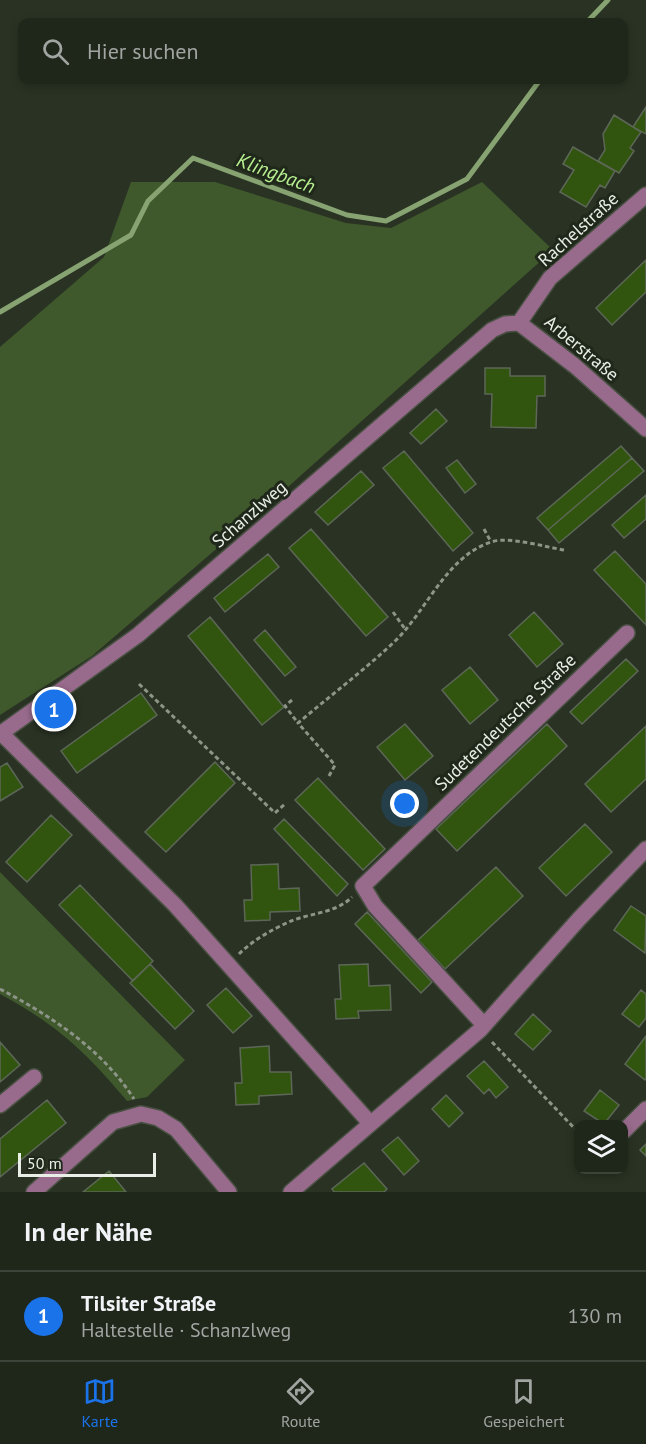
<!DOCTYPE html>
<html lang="de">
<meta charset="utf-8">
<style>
:root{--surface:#1f261a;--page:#2c3227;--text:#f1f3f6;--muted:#a1a5a2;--line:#3c4339;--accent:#1a73e8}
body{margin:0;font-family:"PT Sans",sans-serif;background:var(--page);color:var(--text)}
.controls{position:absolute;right:18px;bottom:18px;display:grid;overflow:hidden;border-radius:12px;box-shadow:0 3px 9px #0003}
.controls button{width:54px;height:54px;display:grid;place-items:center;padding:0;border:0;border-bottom:2px solid var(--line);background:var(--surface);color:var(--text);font:30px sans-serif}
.scale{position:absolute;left:18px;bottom:15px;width:138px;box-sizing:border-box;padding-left:6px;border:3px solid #e9efe6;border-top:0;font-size:16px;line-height:21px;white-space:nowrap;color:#e9efe6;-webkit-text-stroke:4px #1f281a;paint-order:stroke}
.you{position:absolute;left:405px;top:804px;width:21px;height:21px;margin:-15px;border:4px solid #fff;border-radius:50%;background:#1a73e8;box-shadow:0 0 0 9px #1a73e833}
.badge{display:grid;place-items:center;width:39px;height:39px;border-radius:50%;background:var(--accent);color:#fff;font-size:20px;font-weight:700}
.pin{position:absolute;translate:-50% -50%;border:3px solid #fff;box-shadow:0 2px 6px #0006}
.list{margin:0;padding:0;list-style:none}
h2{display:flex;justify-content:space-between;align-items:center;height:78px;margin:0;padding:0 24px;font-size:26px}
h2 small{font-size:20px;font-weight:400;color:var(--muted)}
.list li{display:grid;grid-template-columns:39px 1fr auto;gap:18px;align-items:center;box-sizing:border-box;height:90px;padding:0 24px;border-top:2px solid var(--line)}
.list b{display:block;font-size:22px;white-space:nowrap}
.list p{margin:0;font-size:20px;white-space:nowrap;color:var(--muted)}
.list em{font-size:20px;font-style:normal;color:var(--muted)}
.icon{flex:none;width:33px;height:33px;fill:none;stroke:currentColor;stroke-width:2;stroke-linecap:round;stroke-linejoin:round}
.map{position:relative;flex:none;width:646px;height:1192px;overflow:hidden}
.search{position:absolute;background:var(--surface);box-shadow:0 3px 9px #0003;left:18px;right:18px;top:18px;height:66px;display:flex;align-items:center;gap:15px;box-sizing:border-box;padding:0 21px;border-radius:12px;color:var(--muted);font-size:22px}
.sheet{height:168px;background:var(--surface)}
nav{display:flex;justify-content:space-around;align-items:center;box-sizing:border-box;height:84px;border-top:2px solid var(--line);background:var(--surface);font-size:16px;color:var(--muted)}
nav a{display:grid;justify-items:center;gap:3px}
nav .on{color:var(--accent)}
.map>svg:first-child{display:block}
.green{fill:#3f582c}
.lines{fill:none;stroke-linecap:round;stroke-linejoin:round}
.stream{stroke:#86a371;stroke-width:5}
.building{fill:#31550e;stroke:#5d6757;stroke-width:1.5}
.minor-casing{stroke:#485042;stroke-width:18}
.path{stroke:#8d9488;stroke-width:3;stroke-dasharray:4.5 3;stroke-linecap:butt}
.minor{stroke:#986a8c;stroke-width:15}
.labels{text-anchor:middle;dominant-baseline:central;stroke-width:6;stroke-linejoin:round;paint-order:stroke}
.street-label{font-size:18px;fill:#e9efe6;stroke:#1f281a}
.water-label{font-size:20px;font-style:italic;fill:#b8f091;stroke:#1f281a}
</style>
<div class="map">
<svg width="646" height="1192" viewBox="0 0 646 1192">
<rect width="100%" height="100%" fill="#293223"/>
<path class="green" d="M 131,182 L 215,182 L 346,223 L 391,228 L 482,182 L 553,250 L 279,495 L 92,656 L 0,715 L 0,347 L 104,257 Z
M 0,872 L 185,1060 L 147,1097 L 127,1101 C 85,1051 57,1025 0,994 Z"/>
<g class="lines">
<path class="stream" d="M 587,22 L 608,0
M 0,312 L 131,235 L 148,201 L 193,158 L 347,215 L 386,221 L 467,179 L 540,80"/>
</g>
<path class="building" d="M 646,107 L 646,134 L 633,127 Z
M 614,115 L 641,132 L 630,148 L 634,151 L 619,173 L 598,161 L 605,150 L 603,134 Z
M 573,147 L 615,171 L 605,188 L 600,185 L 586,207 L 560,192 L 574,170 L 563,164 Z
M 646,260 L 646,292 L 612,325 L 596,308 Z
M 485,368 L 510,368 L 510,376 L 545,376 L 545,396 L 537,396 L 536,428 L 491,427 L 492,394 L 485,394 Z
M 436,409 L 447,421 L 421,444 L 410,433 Z
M 621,446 L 632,458 L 548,530 L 537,518 Z
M 404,451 L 473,533 L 453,551 L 383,468 Z
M 632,458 L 644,471 L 559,543 L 548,530 Z
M 457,460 L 476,484 L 465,493 L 446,468 Z
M 361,471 L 374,485 L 328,525 L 315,512 Z
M 646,495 L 646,519 L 624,538 L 612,525 Z
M 311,529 L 388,617 L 366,636 L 289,548 Z
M 615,551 L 646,584 L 646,625 L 594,570 Z
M 268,554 L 279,567 L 225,612 L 214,598 Z
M 534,612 L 563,644 L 537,667 L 509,635 Z
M 210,617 L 284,707 L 262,725 L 188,636 Z
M 265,630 L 296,667 L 285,676 L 254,640 Z
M 626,659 L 638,671 L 582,724 L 570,712 Z
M 470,667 L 498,700 L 470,724 L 442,690 Z
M 141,693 L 157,715 L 77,773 L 61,751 Z
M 405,724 L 433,756 L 405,780 L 377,747 Z
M 547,724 L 567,746 L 457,851 L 436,829 Z
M 646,726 L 646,779 L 611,812 L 585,784 Z
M 215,762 L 235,783 L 166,852 L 145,832 Z
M 7,763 L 23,787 L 0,801 L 0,767 Z
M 318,778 L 385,849 L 363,870 L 295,800 Z
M 51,815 L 72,835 L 27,882 L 6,862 Z
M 284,819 L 348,884 L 337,896 L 274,829 Z
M 585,824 L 612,852 L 566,896 L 539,868 Z
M 278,864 L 279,889 L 299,888 L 300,911 L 270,912 L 270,920 L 245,921 L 244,900 L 252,900 L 251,865 Z
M 496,867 L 523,896 L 445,969 L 418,940 Z
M 80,885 L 153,961 L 133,981 L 59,905 Z
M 631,906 L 646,916 L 645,953 L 614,930 Z
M 367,912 L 432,982 L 421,993 L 355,924 Z
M 150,964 L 194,1011 L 175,1029 L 130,983 Z
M 368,964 L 369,986 L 390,985 L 391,1010 L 358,1011 L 359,1018 L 336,1019 L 335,999 L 341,999 L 339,965 Z
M 226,988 L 252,1016 L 233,1033 L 207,1005 Z
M 641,990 L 646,994 L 646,1018 L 639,1027 L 622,1014 Z
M 533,1014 L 551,1031 L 533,1050 L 515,1034 Z
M 646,1036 L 646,1079 L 645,1080 L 625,1064 Z
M 0,1042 L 20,1065 L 0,1082 Z
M 269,1046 L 270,1072 L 291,1072 L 292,1094 L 259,1096 L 259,1104 L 236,1105 L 235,1083 L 242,1083 L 240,1048 Z
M 484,1061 L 508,1087 L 496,1098 L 489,1089 L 484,1094 L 467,1076 Z
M 600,1090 L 619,1105 L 604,1124 L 584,1111 Z
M 446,1095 L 463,1113 L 449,1127 L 432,1109 Z
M 47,1100 L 66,1123 L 0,1177 L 0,1139 Z
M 398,1137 L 419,1161 L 404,1175 L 382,1150 Z
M 646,1144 L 646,1156 L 640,1150 Z
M 364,1163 L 387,1189 L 384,1192 L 334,1192 L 332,1189 Z
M 109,1171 L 126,1192 L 83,1192 Z"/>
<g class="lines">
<defs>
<path id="minor" d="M 519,323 L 550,278 L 646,195
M 519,323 L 575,366 L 646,429
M 1,733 L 175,905 L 370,1123
M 0,734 L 138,635 L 492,330 L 505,324 L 519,323
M 484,1025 L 375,906 L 363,886 L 627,633
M 0,1105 L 34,1077
M 624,1131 L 646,1109
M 34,1192 L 113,1122 L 141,1114 L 158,1118 L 176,1129 L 229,1192
M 291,1192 L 480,1030 L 579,919 L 646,849"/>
</defs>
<use href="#minor" class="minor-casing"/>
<path class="path" d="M 484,529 L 491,542
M 393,612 L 405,629
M 139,684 L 275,813 L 285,804
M 292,700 L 285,706 L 298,723
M 329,776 L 335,765 L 298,723 C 330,696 363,671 393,643 C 426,613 445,557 491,542 C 509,536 545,547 564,550
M 239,954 C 253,940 273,929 291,921 C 311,913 336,913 352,897
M 0,989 C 51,1016 102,1049 134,1099
M 492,1042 L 578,1132"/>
<use href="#minor" class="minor"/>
</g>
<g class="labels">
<g class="street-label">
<text transform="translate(578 229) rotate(-42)">Rachelstraße</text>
<text transform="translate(582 348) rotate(40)">Arberstraße</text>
<text transform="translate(249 514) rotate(-41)">Schanzlweg</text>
<text transform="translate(505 722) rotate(-44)">Sudetendeutsche Straße</text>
</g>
<g class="water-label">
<text transform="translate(276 173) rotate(20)">Klingbach</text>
</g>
</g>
</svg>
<div class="controls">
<button><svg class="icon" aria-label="layers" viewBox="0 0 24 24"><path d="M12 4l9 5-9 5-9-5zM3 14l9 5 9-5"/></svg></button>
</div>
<div class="scale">50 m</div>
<div class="you"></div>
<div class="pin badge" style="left:54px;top:709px">1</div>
<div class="search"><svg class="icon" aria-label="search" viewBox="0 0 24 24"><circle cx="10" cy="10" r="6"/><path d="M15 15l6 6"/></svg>Hier suchen</div>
</div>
<section class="sheet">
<h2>In der Nähe<small></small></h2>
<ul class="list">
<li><span class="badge">1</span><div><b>Tilsiter Straße</b><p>Haltestelle · Schanzlweg</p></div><em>130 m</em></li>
</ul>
</section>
<nav>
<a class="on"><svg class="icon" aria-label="map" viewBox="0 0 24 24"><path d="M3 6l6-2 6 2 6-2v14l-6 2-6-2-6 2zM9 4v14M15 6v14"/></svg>Karte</a>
<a><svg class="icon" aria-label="directions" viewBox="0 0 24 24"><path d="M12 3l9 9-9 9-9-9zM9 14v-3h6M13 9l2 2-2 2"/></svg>Route</a>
<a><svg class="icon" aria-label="saved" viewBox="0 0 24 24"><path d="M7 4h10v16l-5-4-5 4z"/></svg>Gespeichert</a>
</nav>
